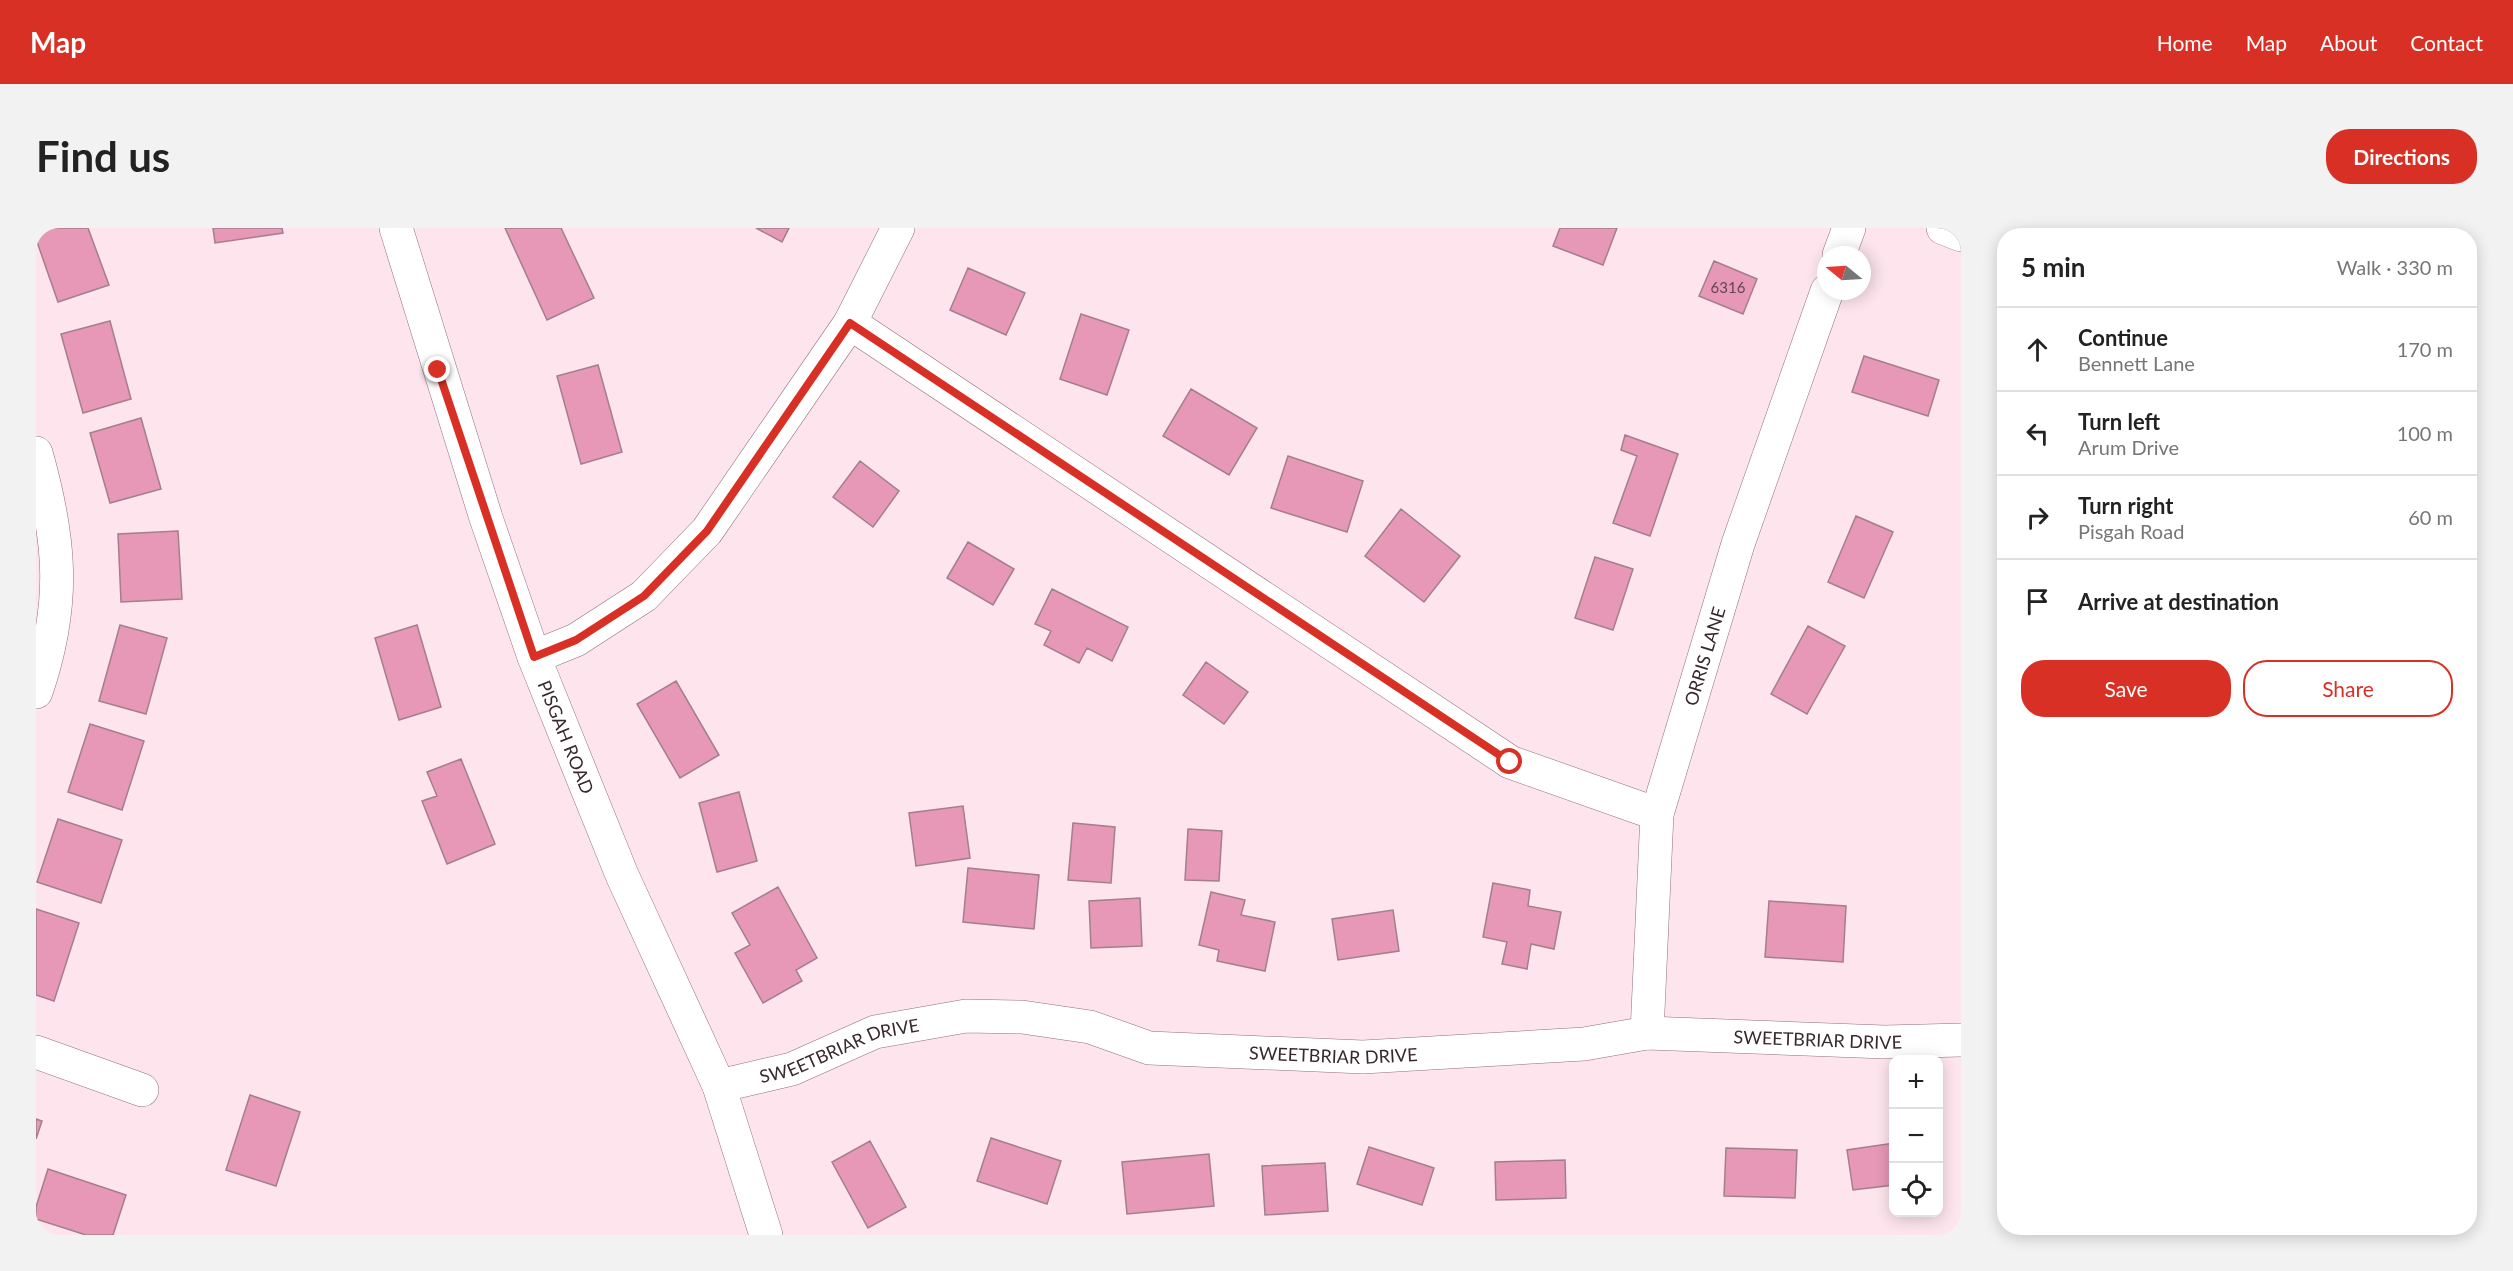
<!DOCTYPE html>
<meta charset="utf-8">
<style>
:root{--surface:#fff;--page:#f2f2f2;--text:#222;--muted:#767676;--line:#e0e0e0;--accent:#d93025}
body{margin:0;font-family:Lato,sans-serif;background:var(--page);color:var(--text)}
.controls{position:absolute;right:18px;bottom:18px;display:grid;overflow:hidden;border-radius:12px;box-shadow:0 3px 15px #0003}
.controls button{width:54px;height:54px;display:grid;place-items:center;padding:0;border:0;border-bottom:2px solid var(--line);background:var(--surface);color:var(--text);font:30px sans-serif}
.compass{position:absolute;left:1781px;top:18px;width:54px;height:54px;border-radius:50%;background:var(--surface);box-shadow:0 3px 15px #0003;rotate:288deg}
.stop{position:absolute;width:18px;height:18px;margin:-14px;border:4px solid #d93025;border-radius:50%;background:#fff}
.stop.end{background:#d93025;border-color:#fff;box-shadow:0 2px 6px #0008}
.list{margin:0;padding:0;list-style:none}
h2{display:flex;justify-content:space-between;align-items:center;height:78px;margin:0;padding:0 24px;font-size:26px}
h2 small{font-size:20px;font-weight:400;color:var(--muted)}
.list li{display:grid;grid-template-columns:39px 1fr auto;gap:18px;align-items:center;box-sizing:border-box;height:84px;padding:0 24px;border-top:2px solid var(--line)}
.list b{display:block;font-size:22px;white-space:nowrap}
.list p{margin:0;font-size:20px;white-space:nowrap;color:var(--muted)}
.list em{font-size:20px;font-style:normal;color:var(--muted)}
.actions{display:flex;gap:12px;padding:18px 24px}
.actions a{flex:1;padding:14px 0;border:2px solid var(--accent);border-radius:24px;text-align:center;font-size:21px;color:var(--accent)}
.actions .main{background:var(--accent);color:#fff}
.icon{flex:none;width:33px;height:33px;fill:none;stroke:currentColor;stroke-width:2;stroke-linecap:round;stroke-linejoin:round}
.map{position:relative;flex:none;width:1925px;height:1007px;overflow:hidden;border-radius:24px}
header{display:flex;align-items:center;gap:36px;box-sizing:border-box;height:84px;padding:0 30px;background:var(--accent);color:#fff}
header strong{font-size:28px}
nav{display:flex;gap:33px;margin-inline-start:auto;font-size:21px}
.intro{display:flex;align-items:center;justify-content:space-between;box-sizing:border-box;height:144px;padding:0 36px}
h1{margin:0;font-size:42px}
.button{padding:15px 27px;border-radius:24px;background:var(--accent);color:#fff;font-size:21px;font-weight:700}
main{display:flex;gap:36px;padding:0 36px}
aside{flex:1;background:var(--surface);border-radius:24px;box-shadow:0 3px 15px #0003}
.map>svg:first-child{display:block}
.building{fill:#e798b6;stroke:#a47e8c;stroke-width:1.5}
.lines{fill:none;stroke-linecap:round;stroke-linejoin:round}
.minor-casing{stroke:#926e7b;stroke-width:34}
.minor{stroke:#fff;stroke-width:33}
.route{stroke:#d93025;stroke-width:8}
.labels{text-anchor:middle;dominant-baseline:central;stroke-width:4.5;stroke-linejoin:round;paint-order:stroke}
.number-label{font-size:15px;fill:#644551}
.street-label{font-size:18px;fill:#39292f;stroke:#fff}
</style>
<header>
<strong>Map</strong>
<nav><a>Home</a><a>Map</a><a>About</a><a>Contact</a></nav>
</header>
<div class="intro"><h1>Find us</h1><a class="button">Directions</a></div>
<main>
<div class="map">
<svg width="1925" height="1007" viewBox="0 0 1925 1007">
<rect width="100%" height="100%" fill="#fee5ed"/>
<path class="building" d="M 17,0 L 52,0 L 73,57 L 22,74 L 0,11 L 0,6 Z
M 177,0 L 246,0 L 247,5 L 179,15 Z
M 469,0 L 525,0 L 558,70 L 511,92 Z
M 720,0 L 753,0 L 746,14 Z
M 1524,0 L 1581,0 L 1567,37 L 1517,18 Z
M 1678,33 L 1721,51 L 1707,86 L 1663,68 Z
M 932,40 L 989,65 L 970,107 L 914,82 Z
M 1045,86 L 1093,102 L 1071,167 L 1024,151 Z
M 74,93 L 95,171 L 47,185 L 25,106 Z
M 1828,128 L 1903,152 L 1892,188 L 1816,164 Z
M 562,137 L 586,224 L 545,236 L 521,148 Z
M 1155,161 L 1221,200 L 1193,247 L 1127,208 Z
M 105,190 L 125,261 L 74,275 L 54,205 Z
M 1589,207 L 1642,226 L 1614,308 L 1577,295 L 1601,228 L 1585,222 Z
M 1252,228 L 1327,253 L 1311,304 L 1235,280 Z
M 824,233 L 863,263 L 837,299 L 797,269 Z
M 1365,281 L 1424,328 L 1388,374 L 1329,328 Z
M 1820,288 L 1857,304 L 1828,370 L 1792,354 Z
M 142,303 L 146,371 L 85,374 L 82,306 Z
M 932,314 L 978,341 L 957,377 L 911,350 Z
M 1559,329 L 1597,341 L 1577,402 L 1539,390 Z
M 1016,361 L 1092,399 L 1076,433 L 1051,420 L 1043,435 L 1008,417 L 1015,403 L 999,396 Z
M 84,397 L 131,410 L 110,486 L 63,473 Z
M 381,397 L 405,479 L 363,492 L 339,410 Z
M 1772,398 L 1809,418 L 1771,486 L 1735,466 Z
M 1170,434 L 1212,464 L 1188,496 L 1147,467 Z
M 640,453 L 683,527 L 644,550 L 601,476 Z
M 54,496 L 108,513 L 86,582 L 32,564 Z
M 425,531 L 459,616 L 411,636 L 386,573 L 401,568 L 391,544 Z
M 703,564 L 721,633 L 681,644 L 663,575 Z
M 927,578 L 934,630 L 880,638 L 873,585 Z
M 22,591 L 86,612 L 65,675 L 1,654 Z
M 1037,595 L 1079,599 L 1075,655 L 1032,652 Z
M 1152,601 L 1186,603 L 1183,653 L 1149,652 Z
M 932,640 L 1003,647 L 998,701 L 927,694 Z
M 1457,655 L 1494,662 L 1492,678 L 1525,684 L 1518,721 L 1495,716 L 1491,741 L 1466,736 L 1471,714 L 1447,709 Z
M 742,659 L 781,730 L 760,742 L 766,753 L 727,775 L 699,725 L 714,717 L 696,685 Z
M 1175,664 L 1209,672 L 1205,687 L 1239,694 L 1229,743 L 1181,733 L 1183,722 L 1163,717 Z
M 1104,670 L 1106,718 L 1055,720 L 1053,673 Z
M 1733,673 L 1810,678 L 1807,734 L 1729,729 Z
M 0,681 L 43,695 L 18,773 L 0,767 Z
M 1357,682 L 1363,723 L 1302,732 L 1296,691 Z
M 214,867 L 264,884 L 240,958 L 190,942 Z
M 0,891 L 6,893 L 0,911 Z
M 955,910 L 1025,933 L 1011,976 L 941,953 Z
M 834,913 L 870,979 L 832,1000 L 796,934 Z
M 1858,915 L 1858,957 L 1817,962 L 1811,922 Z
M 1333,919 L 1398,940 L 1386,977 L 1321,956 Z
M 1690,920 L 1761,922 L 1759,970 L 1688,968 Z
M 1173,926 L 1178,978 L 1091,986 L 1086,934 Z
M 1529,932 L 1530,970 L 1460,972 L 1459,934 Z
M 1289,935 L 1292,983 L 1229,987 L 1226,938 Z
M 12,941 L 90,967 L 77,1007 L 50,1007 L 0,991 L 0,979 Z"/>
<g class="lines">
<defs>
<g id="minor">
<path id="s1" d="M 360,0 L 450,290 L 498,429 L 586,647 L 683,858 L 730,1007"/>
<path d="M 1907,0 L 1925,7"/>
<path d="M 1803,27 L 1813,0"/>
<path d="M 814,95 L 1474,534 L 1621,586"/>
<path d="M 0,225 C 25,313 30,376 0,464"/>
<path d="M 498,429 L 540,412 L 608,368 L 671,303 L 814,95 L 862,0"/>
<path id="s2" d="M 1611,805 L 1621,586 L 1702,316 L 1791,63"/>
<path d="M 0,824 L 106,862"/>
<path id="s3" d="M 683,858 L 756,841 L 839,804 L 930,788 L 986,789 L 1054,799 L 1113,820 L 1327,829 L 1548,816 L 1611,805 L 1849,814 L 1925,812"/>
</g>
</defs>
<use href="#minor" class="minor-casing"/>
<use href="#minor" class="minor"/>
</g>
<g class="lines">
<path class="route" d="M 402,142 L 498,429 L 540,412 L 608,368 L 671,303 L 814,95 L 1474,534"/>
</g>
<g class="labels">
<g class="number-label">
<text x="1692" y="59">6316</text>
</g>
<g class="street-label">
<text stroke="none"><textPath href="#s2" startOffset="384">ORRIS LANE</textPath></text>
<text stroke="none"><textPath href="#s1" startOffset="537">PISGAH ROAD</textPath></text>
<text stroke="none"><textPath href="#s3" startOffset="1116">SWEETBRIAR DRIVE</textPath></text>
<text stroke="none"><textPath href="#s3" startOffset="126">SWEETBRIAR DRIVE</textPath></text>
<text stroke="none"><textPath href="#s3" startOffset="630">SWEETBRIAR DRIVE</textPath></text>
</g>
</g>
</svg>
<div class="controls">
<button>+</button>
<button>−</button>
<button><svg class="icon" aria-label="locate" viewBox="0 0 24 24"><circle cx="12" cy="12" r="6"/><path d="M12 2v4M12 18v4M2 12h4M18 12h4"/></svg></button>
</div>
<svg class="compass" viewBox="-18 -18 36 36"><path d="M0-13l5 13h-10z" fill="#e53935"/><path d="M0 13l5-13h-10z" fill="#767676"/></svg>
<div class="stop" style="left:1474px;top:534px"></div>
<div class="stop end" style="left:402px;top:142px"></div>
</div>
<aside>
<h2>5 min<small>Walk · 330 m</small></h2>
<ul class="list">
<li><svg class="icon" aria-label="ahead" viewBox="0 0 24 24"><path d="M12 20V5M6 11l6-6 6 6"/></svg><div><b>Continue</b><p>Bennett Lane</p></div><em>170 m</em></li>
<li><svg class="icon" aria-label="left" viewBox="0 0 24 24"><path d="M17 20v-9H6M10 6l-5 5 5 5"/></svg><div><b>Turn left</b><p>Arum Drive</p></div><em>100 m</em></li>
<li><svg class="icon" aria-label="right" viewBox="0 0 24 24"><path d="M7 20v-9h11M14 6l5 5-5 5"/></svg><div><b>Turn right</b><p>Pisgah Road</p></div><em>60 m</em></li>
<li><svg class="icon" aria-label="arrive" viewBox="0 0 24 24"><path d="M6 21V4h12l-3 4 3 4H6"/></svg><div><b>Arrive at destination</b></div></li>
</ul>
<div class="actions"><a class="main">Save</a><a>Share</a></div>
</aside>
</main>
